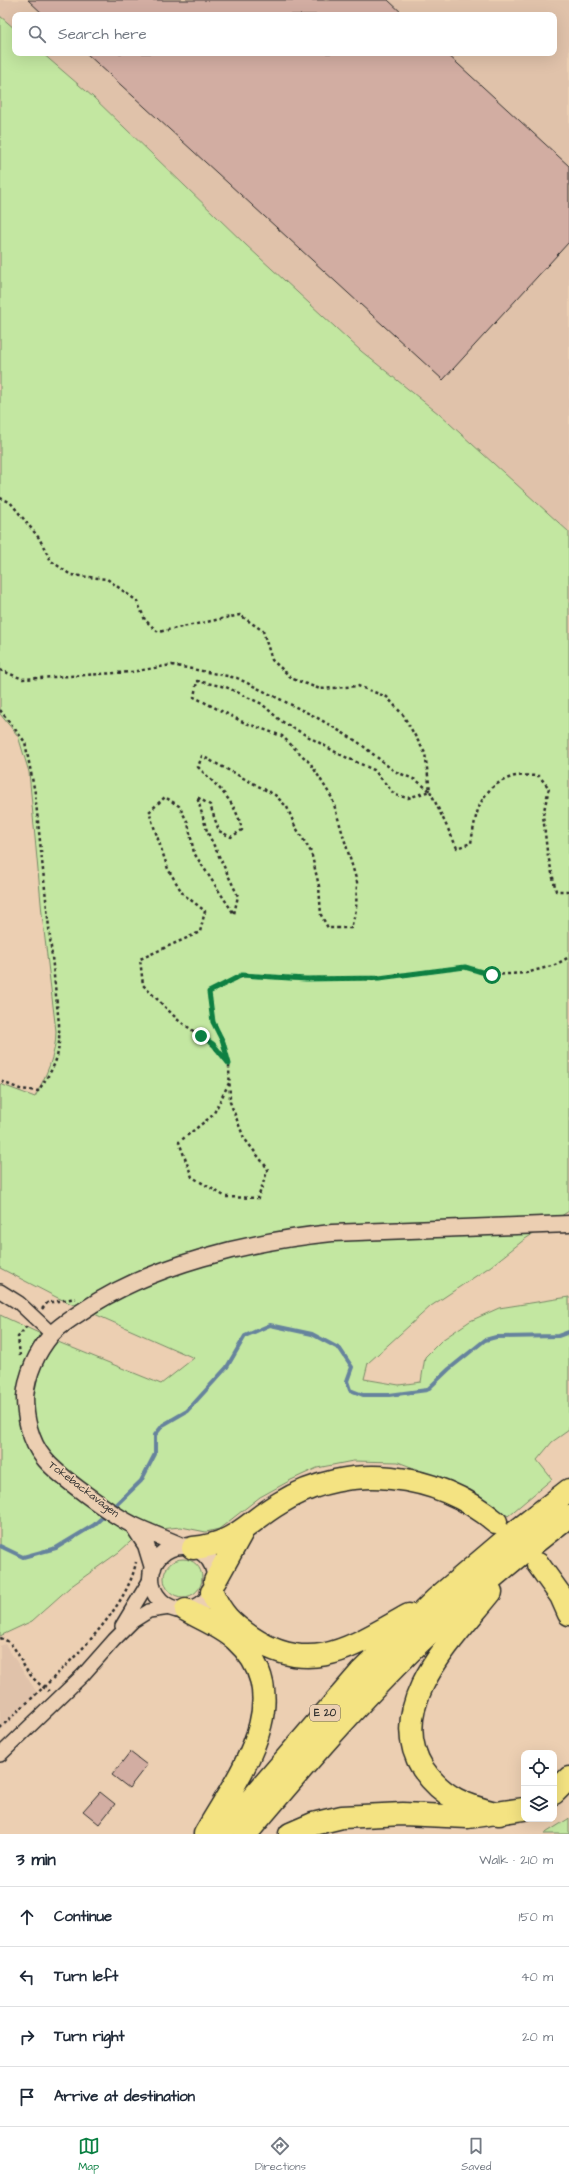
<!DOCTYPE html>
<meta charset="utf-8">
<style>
:root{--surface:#fff;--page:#f6f6f7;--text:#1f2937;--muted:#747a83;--line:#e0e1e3;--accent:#0b8043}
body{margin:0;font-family:"Architects Daughter",sans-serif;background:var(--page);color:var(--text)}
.controls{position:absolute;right:12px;bottom:12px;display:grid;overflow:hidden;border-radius:8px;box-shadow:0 4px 16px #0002}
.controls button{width:36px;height:36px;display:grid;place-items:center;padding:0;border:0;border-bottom:1px solid var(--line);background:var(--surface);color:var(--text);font:20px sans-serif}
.stop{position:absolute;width:12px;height:12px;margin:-9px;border:3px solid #0b8043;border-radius:50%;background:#fff}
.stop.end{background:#0b8043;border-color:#fff;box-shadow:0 1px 4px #0008}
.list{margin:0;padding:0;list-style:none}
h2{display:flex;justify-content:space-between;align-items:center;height:52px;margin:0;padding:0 16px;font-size:17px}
h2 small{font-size:13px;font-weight:400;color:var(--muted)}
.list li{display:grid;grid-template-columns:26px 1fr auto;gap:12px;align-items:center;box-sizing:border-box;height:60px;padding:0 16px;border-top:1px solid var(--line)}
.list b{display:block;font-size:15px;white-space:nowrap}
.list em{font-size:13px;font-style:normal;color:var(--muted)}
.icon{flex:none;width:22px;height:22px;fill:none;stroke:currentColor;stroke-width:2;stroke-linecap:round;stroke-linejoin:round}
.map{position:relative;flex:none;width:569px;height:1834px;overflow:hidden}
.search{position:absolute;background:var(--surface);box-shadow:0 4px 16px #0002;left:12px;right:12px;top:12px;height:44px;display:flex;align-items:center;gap:10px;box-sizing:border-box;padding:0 14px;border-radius:8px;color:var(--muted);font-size:15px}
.sheet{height:292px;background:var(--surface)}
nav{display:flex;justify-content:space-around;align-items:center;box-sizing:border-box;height:56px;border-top:1px solid var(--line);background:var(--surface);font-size:11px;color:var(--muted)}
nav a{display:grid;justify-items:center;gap:2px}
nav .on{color:var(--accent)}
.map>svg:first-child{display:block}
.built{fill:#e0c2aa}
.green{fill:#c3e7a1;stroke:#778966}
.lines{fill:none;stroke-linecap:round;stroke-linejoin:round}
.stream{stroke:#66839d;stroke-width:4}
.building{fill:#d2ada2;stroke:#2b2b2b}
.minor-casing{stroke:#2b2b2b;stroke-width:16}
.tertiary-casing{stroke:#2b2b2b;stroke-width:19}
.motorway-casing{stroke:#2b2b2b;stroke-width:25}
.path{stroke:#2b2b2b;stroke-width:2.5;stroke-dasharray:3 3;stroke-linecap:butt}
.minor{stroke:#eccfb2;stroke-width:13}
.tertiary{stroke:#eccfb2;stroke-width:16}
.motorway{stroke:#f4e382;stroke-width:22}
.route{stroke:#0b8043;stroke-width:5}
.labels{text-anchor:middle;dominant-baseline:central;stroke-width:3.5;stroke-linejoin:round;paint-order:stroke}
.shield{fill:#eccfb2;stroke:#655c54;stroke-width:1}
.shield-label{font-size:10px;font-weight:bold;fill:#2b2b2b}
.street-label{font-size:11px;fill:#2b2b2b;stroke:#eccfb2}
</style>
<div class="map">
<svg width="569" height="1834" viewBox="0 0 569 1834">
<rect width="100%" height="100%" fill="#eccfb2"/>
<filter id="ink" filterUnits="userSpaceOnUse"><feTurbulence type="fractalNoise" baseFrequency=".025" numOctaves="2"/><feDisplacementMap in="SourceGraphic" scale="8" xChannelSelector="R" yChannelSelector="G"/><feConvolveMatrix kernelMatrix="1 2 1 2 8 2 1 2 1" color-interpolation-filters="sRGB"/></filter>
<g filter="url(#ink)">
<path class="built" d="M 0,0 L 569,0 L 569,532 L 439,414 L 361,351 L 246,245 L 93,97 L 42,53 L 554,53 L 554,15 L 15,15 L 15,29 L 0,16 Z
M 5,1644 L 38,1694 L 0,1731 L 0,1646 Z"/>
<path class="green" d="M 0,16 L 15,29 L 15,53 L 42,53 L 93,97 L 246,245 L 361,351 L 439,414 L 569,532 L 569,1211 L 525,1239 L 491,1266 L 431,1306 L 368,1363 L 364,1379 L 399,1385 L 421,1382 L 425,1357 L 442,1340 L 470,1321 L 499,1308 L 569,1297 L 569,1430 L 552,1442 L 537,1460 L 552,1479 L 508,1516 L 471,1490 L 398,1462 L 353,1461 L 317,1468 L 291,1480 L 260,1497 L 219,1529 L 206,1532 L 181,1527 L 159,1529 L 151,1523 L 119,1552 L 70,1587 L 32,1621 L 0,1636 L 0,1315 L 58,1342 L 161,1384 L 194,1358 L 56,1297 L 0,1268 L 0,1084 L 35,1097 C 46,1075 56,1056 56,1031 L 42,914 L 29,772 L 18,736 L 0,714 Z
M164 1578a19 19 0 1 1 38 0a19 19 0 1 1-38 0Z
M 569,1818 L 569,1834 L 544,1834 L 568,1819 Z"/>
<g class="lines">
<path class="stream" d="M 113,1508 L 141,1481 L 155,1454 L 155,1435 L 163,1425 L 187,1411 L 227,1367 L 245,1336 L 270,1325 L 312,1334 L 340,1349 L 352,1367 L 347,1381 L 350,1390 L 363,1395 L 389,1395 L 427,1390 L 449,1369 L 485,1340 L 496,1337 L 558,1336 L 569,1332
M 0,1546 L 23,1557 L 56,1548 L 94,1525 L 106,1514"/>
</g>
<path class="building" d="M 28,0 L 388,0 L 404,15 L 44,15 Z
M 86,53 L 446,53 L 569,166 L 569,242 L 443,380 Z
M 130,1752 L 147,1765 L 129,1788 L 112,1775 Z
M 100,1792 L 115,1804 L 99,1824 L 83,1811 Z"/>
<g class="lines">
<defs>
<path id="minor" d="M 0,1291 L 19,1303 L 52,1334
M 122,1626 L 151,1578
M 0,1755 L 83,1675 L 114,1640 L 133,1621 L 149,1611 L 170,1608"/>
<path id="tertiary" d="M 133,1525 L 146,1545 L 153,1568
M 182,1546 C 166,1539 150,1533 135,1526 C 115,1517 55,1474 43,1457 C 30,1441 25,1417 25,1397 C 27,1374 37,1352 52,1334 C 59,1326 71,1319 81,1312 C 149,1265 251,1241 332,1233 L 569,1224
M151 1578a32 32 0 1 1 64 0a32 32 0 1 1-64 0Z"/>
<path id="motorway" d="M 193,1548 C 236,1544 246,1523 280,1503 C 348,1461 437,1472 496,1522
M 538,1564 L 561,1596 L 569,1614
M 215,1581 L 242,1532
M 212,1592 C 221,1614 232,1624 251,1637 C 312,1678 354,1645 409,1615
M 491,1592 C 454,1638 383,1706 423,1769 C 443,1798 466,1806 499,1814
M 186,1610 C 203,1620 222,1627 236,1640 C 300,1698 237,1778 205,1834
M 554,1793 L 569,1778
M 221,1834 L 361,1672 L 436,1599 L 509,1537 L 569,1490
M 246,1834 C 301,1769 358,1702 419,1643 C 466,1598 517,1556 569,1516
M 290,1834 L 313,1824 L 342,1817 L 403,1814 L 468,1817 L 524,1809"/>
</defs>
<use href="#minor" class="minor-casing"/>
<use href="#tertiary" class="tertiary-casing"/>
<use href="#motorway" class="motorway-casing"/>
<path class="path" d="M 0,498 L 10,502 L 39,538 L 51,561 L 71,575 L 107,579 L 137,601 L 145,620 L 158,632 L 240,615 L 263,631 L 272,660 L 293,679 L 320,689 L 358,686 L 387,697 L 403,715 L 425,753 L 430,791 L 457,848 L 471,843 C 476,814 478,790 509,778 C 517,774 530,776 539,776 L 549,788 L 543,815 L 547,851 L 556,891 L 569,891
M 0,670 L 23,679 L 131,672 L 172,665 L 237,678 L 316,717 L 358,742 L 394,771 L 416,780 L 430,791 L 408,798 L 395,795 L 374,770 L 339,754 L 281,721 L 262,704 L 226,687 L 197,681 L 194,697 L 243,722 L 282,736 L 311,764 L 332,798 L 357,882 L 356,910 L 351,928 L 328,928 L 321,915 L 319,886 L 311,852 L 295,826 L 287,807 L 275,795 L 202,756 L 198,767 C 218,787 236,801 242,830 L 231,837 L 219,831 L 210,805 L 197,797 L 207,831 L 238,896 L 234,914 L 194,853 L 188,823 L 179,806 L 165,797 L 149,812 L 168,869 L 183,894 L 205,911 L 200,932 L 140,959 L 143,985 L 178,1020 L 213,1045 L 229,1064
M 0,710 L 25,742 L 35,793 L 59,1024 C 60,1058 57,1063 38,1091 L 20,1089 L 0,1081
M 229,1083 L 213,1115 L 179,1142 L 192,1177 L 226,1197 L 258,1198 L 268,1169 L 244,1138 L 230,1102 L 229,1064 L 223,1042 L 213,1022 L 209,992 L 243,975 L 306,979 L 379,978 L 465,967 L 492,975 L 526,973 L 555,965 L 569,957
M 42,1309 L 47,1303 L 76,1298
M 20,1356 L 18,1337 L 27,1326
M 0,1638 C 16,1642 19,1660 28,1672 C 33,1679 41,1686 49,1691
M 0,1728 C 41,1688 126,1619 136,1562"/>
<use href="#minor" class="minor"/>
<use href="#tertiary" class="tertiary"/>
<use href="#motorway" class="motorway"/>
</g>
</g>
<g class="lines" filter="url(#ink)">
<path class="route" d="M 201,1036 L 213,1044 L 229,1064 L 223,1042 L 213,1022 L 209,992 L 242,975 L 306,979 L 379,978 L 465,967 L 492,975"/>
</g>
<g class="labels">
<rect class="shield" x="310" y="1705" width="30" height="16" rx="3"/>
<g class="shield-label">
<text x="325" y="1713">E 20</text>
</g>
<g class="street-label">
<text transform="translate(84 1489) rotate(37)">Tokebackavägen</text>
</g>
</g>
</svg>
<div class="controls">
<button><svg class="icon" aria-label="locate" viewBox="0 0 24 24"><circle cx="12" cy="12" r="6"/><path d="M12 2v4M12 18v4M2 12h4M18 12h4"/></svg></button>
<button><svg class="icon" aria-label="layers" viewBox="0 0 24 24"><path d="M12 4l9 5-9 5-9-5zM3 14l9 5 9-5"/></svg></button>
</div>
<div class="stop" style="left:492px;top:975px"></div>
<div class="stop end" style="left:201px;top:1036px"></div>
<div class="search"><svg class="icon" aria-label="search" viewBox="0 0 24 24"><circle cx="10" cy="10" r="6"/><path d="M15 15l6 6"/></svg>Search here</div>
</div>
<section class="sheet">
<h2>3 min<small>Walk · 210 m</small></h2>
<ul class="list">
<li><svg class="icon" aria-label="ahead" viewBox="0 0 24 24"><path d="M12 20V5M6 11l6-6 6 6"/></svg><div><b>Continue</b></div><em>150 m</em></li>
<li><svg class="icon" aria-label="left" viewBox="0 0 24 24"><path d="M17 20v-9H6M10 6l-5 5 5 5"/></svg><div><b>Turn left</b></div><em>40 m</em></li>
<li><svg class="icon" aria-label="right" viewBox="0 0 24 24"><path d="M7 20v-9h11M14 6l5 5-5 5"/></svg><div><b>Turn right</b></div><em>20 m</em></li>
<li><svg class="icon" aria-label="arrive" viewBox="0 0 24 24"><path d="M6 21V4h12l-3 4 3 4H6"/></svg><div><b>Arrive at destination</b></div></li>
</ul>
</section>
<nav>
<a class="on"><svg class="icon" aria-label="map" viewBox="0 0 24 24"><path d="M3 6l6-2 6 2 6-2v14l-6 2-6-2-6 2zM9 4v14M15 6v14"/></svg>Map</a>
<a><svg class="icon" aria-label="directions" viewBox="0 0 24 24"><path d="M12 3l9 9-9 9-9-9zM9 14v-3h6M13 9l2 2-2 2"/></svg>Directions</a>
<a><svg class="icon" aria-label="saved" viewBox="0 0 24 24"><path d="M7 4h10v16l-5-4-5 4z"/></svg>Saved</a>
</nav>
